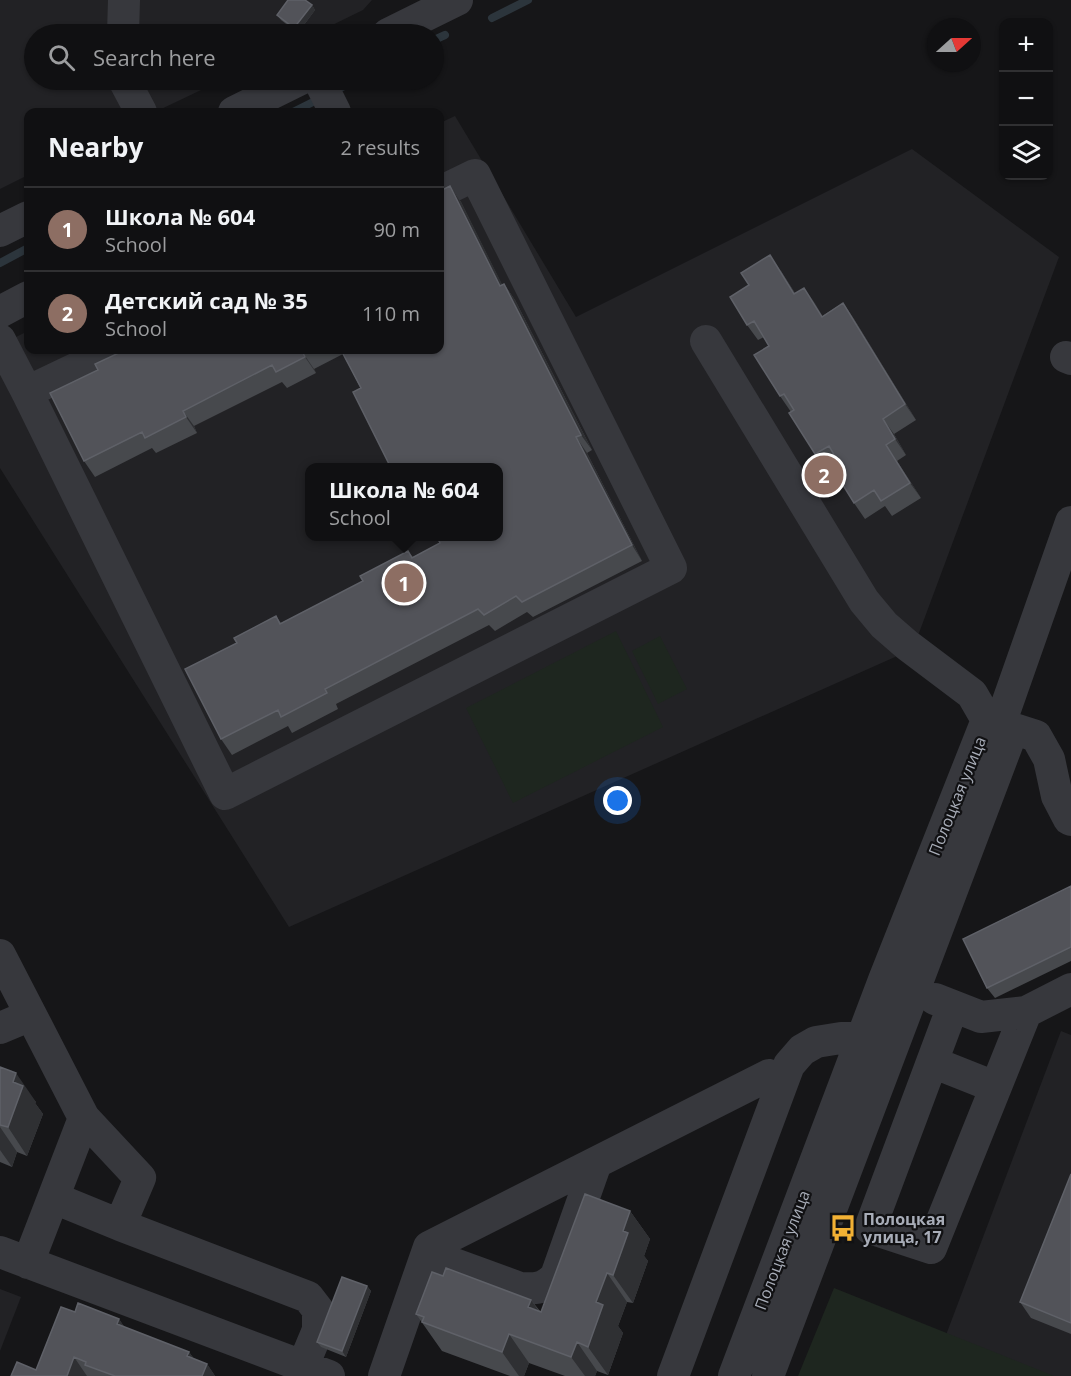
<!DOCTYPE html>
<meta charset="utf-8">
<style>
:root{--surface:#101012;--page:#1e1e20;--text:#f1f3f6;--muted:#9c9d9f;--line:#303032;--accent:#d93025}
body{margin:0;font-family:"Open Sans",sans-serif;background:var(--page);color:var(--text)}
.controls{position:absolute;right:18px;top:18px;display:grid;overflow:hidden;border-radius:12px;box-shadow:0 2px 4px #0004}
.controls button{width:54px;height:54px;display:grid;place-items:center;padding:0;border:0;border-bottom:2px solid var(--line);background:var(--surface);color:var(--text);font:30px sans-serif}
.compass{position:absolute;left:927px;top:18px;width:54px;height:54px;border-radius:50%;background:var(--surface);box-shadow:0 2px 4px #0004;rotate:69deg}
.you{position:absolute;left:618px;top:801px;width:21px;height:21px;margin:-15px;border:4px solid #fff;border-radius:50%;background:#1a73e8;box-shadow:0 0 0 9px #1a73e833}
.badge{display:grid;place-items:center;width:39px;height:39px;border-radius:50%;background:var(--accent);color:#fff;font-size:20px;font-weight:700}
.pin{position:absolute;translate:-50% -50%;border:3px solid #fff;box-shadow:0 2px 6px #0006}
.popup{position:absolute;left:305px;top:463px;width:198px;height:78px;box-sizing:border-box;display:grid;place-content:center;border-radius:12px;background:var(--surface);filter:drop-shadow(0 2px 4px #0005);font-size:20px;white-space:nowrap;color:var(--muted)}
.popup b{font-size:22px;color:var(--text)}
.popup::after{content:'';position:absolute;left:50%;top:100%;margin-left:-12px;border:12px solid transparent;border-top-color:var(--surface)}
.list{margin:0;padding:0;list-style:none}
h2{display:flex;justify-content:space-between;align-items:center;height:78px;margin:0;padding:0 24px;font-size:26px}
h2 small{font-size:20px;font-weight:400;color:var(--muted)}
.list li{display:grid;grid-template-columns:39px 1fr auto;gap:18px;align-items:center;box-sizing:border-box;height:84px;padding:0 24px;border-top:2px solid var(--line)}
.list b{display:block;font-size:22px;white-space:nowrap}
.list p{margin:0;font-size:20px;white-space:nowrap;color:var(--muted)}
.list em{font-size:20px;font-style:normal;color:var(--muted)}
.icon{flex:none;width:33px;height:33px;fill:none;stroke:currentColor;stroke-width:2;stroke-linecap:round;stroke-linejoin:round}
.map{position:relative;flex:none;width:1071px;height:1376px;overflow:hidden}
.search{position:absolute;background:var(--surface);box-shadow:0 2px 4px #0004;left:24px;top:24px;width:420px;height:66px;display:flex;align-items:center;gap:15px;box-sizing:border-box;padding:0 21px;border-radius:33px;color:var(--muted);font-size:22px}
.panel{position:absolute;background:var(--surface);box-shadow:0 2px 4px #0004;left:24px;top:108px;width:420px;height:246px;border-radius:12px}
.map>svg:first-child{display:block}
.built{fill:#222225;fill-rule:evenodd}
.green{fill:#1e261f}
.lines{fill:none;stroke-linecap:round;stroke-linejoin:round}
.stream{stroke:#2c353c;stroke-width:8}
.minor{stroke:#37383d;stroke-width:32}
.wall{fill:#47494d}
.shaded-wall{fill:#2f3033}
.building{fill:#525359;stroke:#5f6168;stroke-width:1.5}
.labels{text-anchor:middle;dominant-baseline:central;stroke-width:4.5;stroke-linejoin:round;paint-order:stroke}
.street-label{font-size:16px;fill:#a8adb8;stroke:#111113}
.poi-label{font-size:16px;font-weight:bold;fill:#a8adb8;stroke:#111113;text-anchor:start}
</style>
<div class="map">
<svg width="1071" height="1376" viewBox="0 0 1071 1376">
<rect width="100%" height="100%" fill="#161618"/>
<path class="built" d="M 0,0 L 372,0 L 363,10 L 314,34 L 34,34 L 34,80 L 222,80 L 155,112 L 28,112 L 28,175 L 0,189 Z
M 455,116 L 576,317 L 912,149 L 1059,257 L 919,633 L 895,657 L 289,927 L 0,468 L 0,345 L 28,331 L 28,350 L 440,350 L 440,123 ZM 310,468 L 498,468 L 498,536 L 310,536 Z
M 1061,1031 L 1071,1035 L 1071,1376 L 1048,1376 L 946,1335 Z
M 0,1289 L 21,1297 L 0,1351 Z"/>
<path class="green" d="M 616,631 L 663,727 L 513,803 L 466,708 Z
M 660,636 L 687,689 L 658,704 L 632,651 Z
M 834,1288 L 1054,1376 L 798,1376 Z"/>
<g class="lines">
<path class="stream" d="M 492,18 L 528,0
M 434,40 L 445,35
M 334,91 L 357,80
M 293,112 L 317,100
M 0,263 L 28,248"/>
<path class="minor" d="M 123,34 L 124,0
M 388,34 L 457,0
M 124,80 L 141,112
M 319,80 L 335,112
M 234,112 L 299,80
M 0,231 L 28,217
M 0,312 L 28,297
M 0,340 L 27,392 L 225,794 L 671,568 L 475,175 L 440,192
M 706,341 L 864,601 L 884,625 L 907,645 L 972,694 L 987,720
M 1066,357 L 1071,359
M 27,392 L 115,350
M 993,722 L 1036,736 L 1049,759 L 1057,796 L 1069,819 L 1071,820
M 1000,724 L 1071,522
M 0,955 L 31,1015
M 935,999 L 981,1017 L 1026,1012 L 1071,989
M 953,1006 L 870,1228 L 931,1248 L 1026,1012
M 0,1028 L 31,1015 L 84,1118 L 28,1263
M 932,1062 L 995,1087
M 84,1118 L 140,1178 L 120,1225
M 54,1198 L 120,1225 L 308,1297 L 318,1310 L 318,1330 L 303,1366
M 0,1252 L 329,1376
M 427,1254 L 520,1288 C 536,1289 544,1289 556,1276 L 596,1163
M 384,1376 L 429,1247 L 769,1075 L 781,1085
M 673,1376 L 789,1065 L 802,1050 L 816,1042 L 841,1038 L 862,1038 L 881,1045
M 734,1376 L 884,980 L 987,720
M 768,1376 L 1013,729"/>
</g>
<path class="wall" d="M 312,5 L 315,10 L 298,33 L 281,20 L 277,15 Z
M 450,186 L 461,202 L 502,285 L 504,284 L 515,300 L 592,450 L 587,453 L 642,561 L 533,617 L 527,612 L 495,631 L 489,625 L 336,704 L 338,709 L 292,733 L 288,726 L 232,755 L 221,739 L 237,643 L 276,616 L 281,623 L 363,581 L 408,551 L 413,557 L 440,543 L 343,354 L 314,369 L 316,373 L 287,388 L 282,382 L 194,426 L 197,433 L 156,453 L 152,448 L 95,477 L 84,461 L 98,370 L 125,350 L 440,350 Z
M 781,271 L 795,293 L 804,288 L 822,316 L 843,303 L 854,319 L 916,420 L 894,434 L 906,455 L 897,461 L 921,498 L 892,516 L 885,506 L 865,519 L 854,503 L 843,470 L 839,462 L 826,470 L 815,454 L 791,412 L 780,396 L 769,346 L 764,337 L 758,340 L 747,325 Z
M 1071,886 L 1071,961 L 995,998 L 987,988 Z
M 0,1067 L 36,1102 L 35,1103 L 43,1114 L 27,1156 L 17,1152 L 12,1167 L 0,1162 Z
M 1071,1174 L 1071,1334 L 1031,1318 L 1020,1302 Z
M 630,1211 L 650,1239 L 644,1256 L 648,1261 L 633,1303 L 627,1302 L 618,1326 L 623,1333 L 608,1375 L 597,1371 L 595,1376 L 565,1376 L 529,1363 L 524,1376 L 510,1376 L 442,1351 L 416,1314 L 443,1276 L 531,1300 L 540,1311 L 541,1312 Z
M 367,1286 L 371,1291 L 346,1357 L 321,1347 L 317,1342 Z
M 75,1312 L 119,1319 L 124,1327 L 189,1352 L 194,1359 L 207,1364 L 215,1376 L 11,1376 L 36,1370 Z"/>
<path class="shaded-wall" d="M 312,5 L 315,10 L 298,33 L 294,28 Z
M 450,186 L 461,202 L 511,302 L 500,286 Z
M 770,255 L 781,271 L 805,309 L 794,294 Z
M 504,284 L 515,300 L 592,450 L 581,435 Z
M 804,288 L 815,303 L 832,332 L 822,317 Z
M 843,303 L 854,319 L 916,420 L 905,404 Z
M 303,353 L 314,369 L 316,373 L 305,357 Z
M 183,411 L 194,426 L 197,433 L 186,417 Z
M 883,419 L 894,434 L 906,455 L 895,439 Z
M 576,437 L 587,453 L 642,561 L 632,545 Z
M 886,445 L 897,461 L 921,498 L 910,483 Z
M 16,1073 L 36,1102 L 35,1103 L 43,1114 L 27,1156 L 8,1127 L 13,1082 Z
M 0,1127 L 17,1152 L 12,1167 L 0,1150 Z
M 630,1211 L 650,1239 L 644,1256 L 648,1261 L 633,1303 L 613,1275 L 623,1231 Z
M 607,1273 L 627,1302 L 618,1326 L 623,1333 L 608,1375 L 588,1347 L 596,1302 Z
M 367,1286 L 371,1291 L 346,1357 L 342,1351 Z
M 531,1300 L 551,1328 L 528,1307 Z
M 119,1319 L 139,1348 L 117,1324 Z
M 509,1334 L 529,1363 L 524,1376 L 519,1376 L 502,1352 Z
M 577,1342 L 597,1371 L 595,1376 L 585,1376 L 571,1357 Z
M 189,1352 L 204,1372 L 207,1364 L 215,1376 L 201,1376 L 187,1356 Z
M 74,1357 L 87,1376 L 67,1376 Z"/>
<path class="building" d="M 288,0 L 305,0 L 312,5 L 294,28 L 277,15 Z
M 450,186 L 500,286 L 504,284 L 581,435 L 576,437 L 632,545 L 522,602 L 516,596 L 484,615 L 478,609 L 325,689 L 327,693 L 281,717 L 278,710 L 221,739 L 185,669 L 237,643 L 234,638 L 276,616 L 280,624 L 363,581 L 360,576 L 408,551 L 412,558 L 440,543 L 437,537 L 498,537 L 498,468 L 391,468 L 353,392 L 361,388 L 341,350 L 440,350 L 440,191 Z
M 770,255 L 794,294 L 804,288 L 822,317 L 843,303 L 905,404 L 883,419 L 895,439 L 886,445 L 910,483 L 881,501 L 874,490 L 854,503 L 836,474 L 843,470 L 829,446 L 815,454 L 789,413 L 794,410 L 784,394 L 780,396 L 754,355 L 769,346 L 754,321 L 747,325 L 730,297 L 749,285 L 741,273 Z
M 125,350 L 310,350 L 303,353 L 305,357 L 276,372 L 272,365 L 183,411 L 186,417 L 145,438 L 142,432 L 84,461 L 50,393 L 98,370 L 95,364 Z
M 1071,886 L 1071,947 L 987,988 L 963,939 Z
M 0,1067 L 16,1073 L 13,1082 L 23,1086 L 8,1127 L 0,1125 Z
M 1071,1174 L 1071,1323 L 1020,1302 Z
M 585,1194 L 630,1211 L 623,1231 L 628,1233 L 613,1275 L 607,1273 L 596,1302 L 603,1305 L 588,1347 L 577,1342 L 571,1357 L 509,1334 L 502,1352 L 422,1322 L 424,1317 L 416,1314 L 432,1272 L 443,1276 L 446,1268 L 531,1300 L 528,1307 L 541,1312 Z
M 342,1277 L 367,1286 L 342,1351 L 317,1342 Z
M 78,1303 L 119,1319 L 117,1324 L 189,1352 L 187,1356 L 207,1364 L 202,1376 L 115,1376 L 85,1365 L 86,1362 L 74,1357 L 67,1376 L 11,1376 L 17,1362 L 36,1370 L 61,1307 L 75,1312 Z"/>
<defs>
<symbol id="bus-bare" viewBox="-9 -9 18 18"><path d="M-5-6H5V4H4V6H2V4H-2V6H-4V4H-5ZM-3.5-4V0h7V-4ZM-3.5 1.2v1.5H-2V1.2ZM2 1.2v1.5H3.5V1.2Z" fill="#f2b134" stroke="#111113" stroke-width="2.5" paint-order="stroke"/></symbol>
</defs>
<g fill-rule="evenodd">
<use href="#bus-bare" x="824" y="1209" width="38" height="38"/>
</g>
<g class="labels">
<g class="street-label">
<text transform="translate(957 796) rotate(-68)">Полоцкая улица</text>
<text transform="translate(782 1250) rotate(-69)">Полоцкая улица</text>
</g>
<g class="poi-label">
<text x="863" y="1219">Полоцкая<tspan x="863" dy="18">улица, 17</tspan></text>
</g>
</g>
</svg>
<div class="controls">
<button>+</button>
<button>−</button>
<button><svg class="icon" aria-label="layers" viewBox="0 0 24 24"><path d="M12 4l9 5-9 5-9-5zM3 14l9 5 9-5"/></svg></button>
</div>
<svg class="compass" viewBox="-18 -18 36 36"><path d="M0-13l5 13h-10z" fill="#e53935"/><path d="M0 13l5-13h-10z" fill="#9c9d9f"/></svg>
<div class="you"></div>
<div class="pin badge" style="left:404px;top:583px;background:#8d6e63">1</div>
<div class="popup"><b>Школа № 604</b>School</div>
<div class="pin badge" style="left:824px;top:475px;background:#8d6e63">2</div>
<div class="search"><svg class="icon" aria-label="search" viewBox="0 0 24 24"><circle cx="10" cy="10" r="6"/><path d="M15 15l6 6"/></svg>Search here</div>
<section class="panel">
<h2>Nearby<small>2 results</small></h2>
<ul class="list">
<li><span class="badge" style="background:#8d6e63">1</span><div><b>Школа № 604</b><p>School</p></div><em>90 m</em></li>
<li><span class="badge" style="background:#8d6e63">2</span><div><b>Детский сад № 35</b><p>School</p></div><em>110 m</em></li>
</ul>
</section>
</div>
